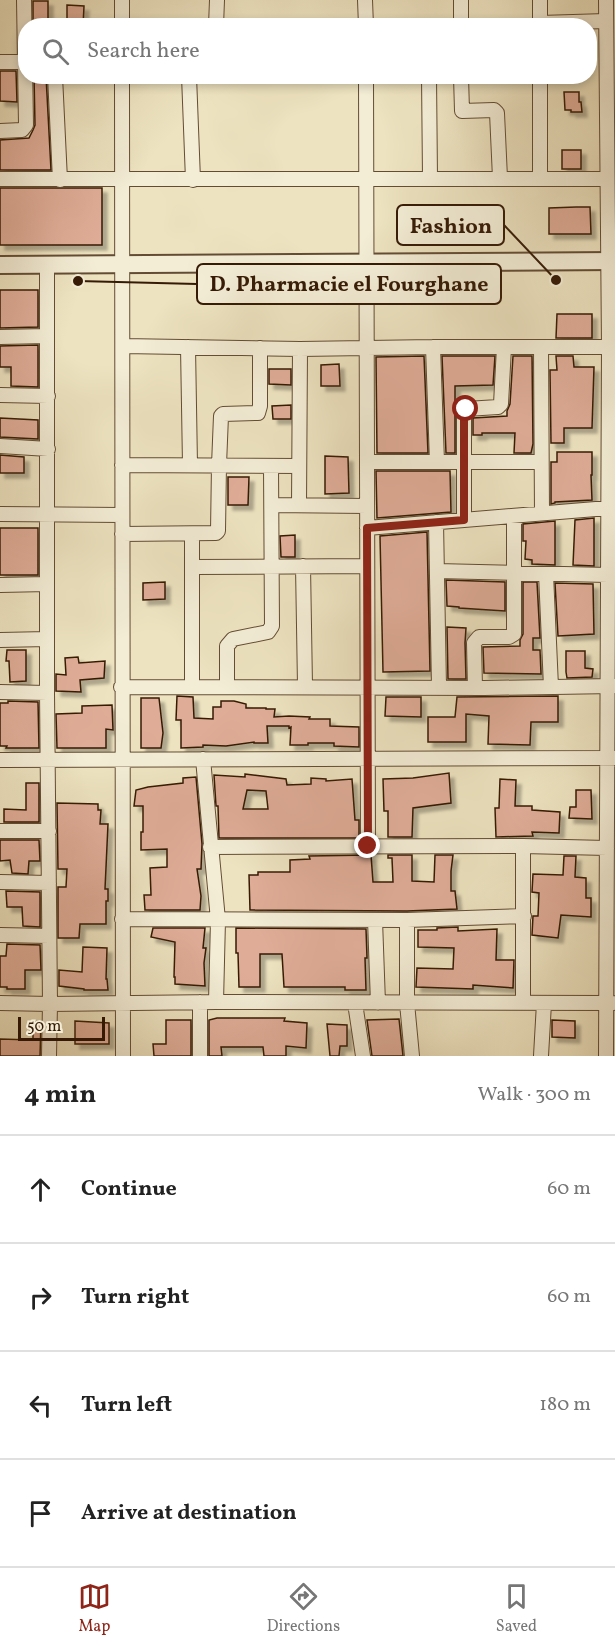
<!DOCTYPE html>
<meta charset="utf-8">
<style>
:root{--surface:#fff;--page:#f6f6f6;--text:#222;--muted:#767676;--line:#e0e0e0;--accent:#8f2418}
body{margin:0;font-family:Vollkorn,serif;background:var(--page);color:var(--text)}
.scale{position:absolute;left:18px;bottom:15px;width:87px;box-sizing:border-box;padding-left:6px;border:3px solid #361a06;border-top:0;font-size:16px;line-height:21px;white-space:nowrap;color:#361a06;-webkit-text-stroke:4px #f3edd6;paint-order:stroke}
.stop{position:absolute;width:18px;height:18px;margin:-14px;border:4px solid #8f2418;border-radius:50%;background:#fff}
.stop.end{background:#8f2418;border-color:#fff;box-shadow:0 2px 6px #0008}
.list{margin:0;padding:0;list-style:none}
h2{display:flex;justify-content:space-between;align-items:center;height:78px;margin:0;padding:0 24px;font-size:26px}
h2 small{font-size:20px;font-weight:400;color:var(--muted)}
.list li{display:grid;grid-template-columns:39px 1fr auto;gap:18px;align-items:center;box-sizing:border-box;height:108px;padding:0 24px;border-top:2px solid var(--line)}
.list b{display:block;font-size:22px;white-space:nowrap}
.list em{font-size:20px;font-style:normal;color:var(--muted)}
.icon{flex:none;width:33px;height:33px;fill:none;stroke:currentColor;stroke-width:2;stroke-linecap:round;stroke-linejoin:round}
.map{position:relative;flex:none;width:615px;height:1056px;overflow:hidden}
.search{position:absolute;background:var(--surface);box-shadow:0 3px 9px #0003;left:18px;right:18px;top:18px;height:66px;display:flex;align-items:center;gap:15px;box-sizing:border-box;padding:0 21px;border-radius:24px;color:var(--muted);font-size:22px}
.sheet{height:510px;background:var(--surface)}
nav{display:flex;justify-content:space-around;align-items:center;box-sizing:border-box;height:84px;border-top:2px solid var(--line);background:var(--surface);font-size:16px;color:var(--muted)}
nav a{display:grid;justify-items:center;gap:3px}
nav .on{color:var(--accent)}
.map>svg:first-child{display:block}
.building{fill:#dfac97;stroke:#361a06;stroke-width:1.5;fill-rule:evenodd;filter:url(#shadow)}
.lines{fill:none;stroke-linecap:round;stroke-linejoin:round}
.minor-casing{stroke:#644c34;stroke-width:16}
.tertiary-casing{stroke:#644c34;stroke-width:20}
.minor{stroke:#f3edd6;stroke-width:14}
.tertiary{stroke:#f3edd6;stroke-width:16}
.route{stroke:#8f2418;stroke-width:8}
.leader{fill:none;stroke:#361a06;stroke-width:2}
.callout-dot{fill:#361a06;stroke:#f3edd6;stroke-width:2}
.callout{fill:#f3edd6;stroke:#361a06;stroke-width:2}
.callout-label{font-size:22px;text-anchor:middle;font-weight:bold;fill:#361a06}
</style>
<div class="map">
<svg width="615" height="1056" viewBox="0 0 615 1056">
<defs>
<filter id="shadow"><feDropShadow dx="5" dy="5" stdDeviation="1.5" flood-color="#0004"/></filter>
</defs>
<rect width="100%" height="100%" fill="#ede3c0"/>
<filter id="stains"><feTurbulence type="fractalNoise" baseFrequency=".00333" numOctaves="4"/><feColorMatrix values="0 0 0 0 .2 0 0 0 0 .09 0 0 0 0 .02 0 0 0 .5 -.17"/></filter>
<radialGradient id="worn" r=".72"><stop offset=".6" stop-color="#630" stop-opacity="0"/><stop offset="1" stop-color="#630" stop-opacity=".3"/></radialGradient>
<path class="building" d="M 33,1 L 48,1 L 48,26 L 33,26 Z
M 67,5 L 84,6 L 83,26 L 67,26 Z
M 0,71 L 16,71 L 17,102 L 0,101 Z
M 34,76 L 46,76 L 51,170 L 0,170 L 0,140 L 29,138 L 33,130 L 35,125 Z
M 564,92 L 579,92 L 579,102 L 581,102 L 582,112 L 571,112 L 571,110 L 565,110 Z
M 562,150 L 581,150 L 581,169 L 562,169 Z
M 0,188 L 102,188 L 102,245 L 0,245 Z
M 576,207 L 590,207 L 591,234 L 549,234 L 549,208 Z
M 0,290 L 38,290 L 38,327 L 0,328 Z
M 557,314 L 592,314 L 592,338 L 556,338 Z
M 38,345 L 38,387 L 11,386 L 11,367 L 0,367 L 0,346 Z
M 424,356 L 428,453 L 377,453 L 376,357 Z
M 442,356 L 495,356 L 493,385 L 455,386 L 455,453 L 446,453 Z
M 513,356 L 532,356 L 533,444 L 531,453 L 514,453 L 515,433 L 482,433 L 482,435 L 473,435 L 473,418 L 507,416 L 507,411 L 510,404 Z
M 556,356 L 573,356 L 574,367 L 594,367 L 592,428 L 564,428 L 564,443 L 551,443 L 550,370 L 557,370 Z
M 339,364 L 340,386 L 321,386 L 321,365 Z
M 269,369 L 291,369 L 291,385 L 269,384 Z
M 291,405 L 291,419 L 273,419 L 272,406 Z
M 0,418 L 38,420 L 38,439 L 0,437 Z
M 557,452 L 592,452 L 592,475 L 591,475 L 592,500 L 555,502 L 555,503 L 551,504 L 551,462 L 557,462 Z
M 0,455 L 24,457 L 24,473 L 0,473 Z
M 325,456 L 348,457 L 349,493 L 325,494 Z
M 376,471 L 450,471 L 451,512 L 377,518 Z
M 228,477 L 249,477 L 248,505 L 228,505 Z
M 594,518 L 594,566 L 573,565 L 575,520 Z
M 555,521 L 555,565 L 532,564 L 532,560 L 525,559 L 526,541 L 523,541 L 523,524 Z
M 0,528 L 38,528 L 38,575 L 0,575 Z
M 427,532 L 430,671 L 383,672 L 380,536 Z
M 295,535 L 295,557 L 281,557 L 280,536 Z
M 446,580 L 505,582 L 505,611 L 459,608 L 459,607 L 447,606 Z
M 165,582 L 165,599 L 143,600 L 143,583 Z
M 523,582 L 537,582 L 540,638 L 533,638 L 533,650 L 540,650 L 541,674 L 484,673 L 483,647 L 520,646 L 520,640 L 523,634 Z
M 555,583 L 593,584 L 594,634 L 558,636 Z
M 447,627 L 466,628 L 465,643 L 466,679 L 448,679 Z
M 7,650 L 26,650 L 26,681 L 10,682 L 9,661 L 6,661 Z
M 566,651 L 585,651 L 585,668 L 593,669 L 592,677 L 567,678 L 566,672 Z
M 78,657 L 79,663 L 105,661 L 104,678 L 80,680 L 81,692 L 56,691 L 56,674 L 66,675 L 65,658 Z
M 177,696 L 193,697 L 194,718 L 213,719 L 213,707 L 221,707 L 221,701 L 234,701 L 246,704 L 246,708 L 266,708 L 266,709 L 275,709 L 274,717 L 289,716 L 310,717 L 309,719 L 330,719 L 330,726 L 359,727 L 359,747 L 334,746 L 334,743 L 308,743 L 308,745 L 290,745 L 291,727 L 289,728 L 289,726 L 267,726 L 268,743 L 254,743 L 254,742 L 226,746 L 203,745 L 203,747 L 181,748 L 181,720 L 176,720 Z
M 558,696 L 558,722 L 531,722 L 530,745 L 488,744 L 489,716 L 466,714 L 466,742 L 428,742 L 428,717 L 455,717 L 457,697 Z
M 386,697 L 421,697 L 421,717 L 385,716 Z
M 141,698 L 159,698 L 163,733 L 161,748 L 141,748 Z
M 8,701 L 38,702 L 39,748 L 6,748 L 7,746 L 0,746 L 0,703 L 8,703 Z
M 112,705 L 113,730 L 106,729 L 106,748 L 57,748 L 56,714 L 82,713 L 82,706 Z
M 449,773 L 451,803 L 413,808 L 412,837 L 388,837 L 388,811 L 384,811 L 383,779 L 413,778 Z
M 245,774 L 286,779 L 287,785 L 311,784 L 311,778 L 326,779 L 326,781 L 352,779 L 355,820 L 359,820 L 359,838 L 219,838 L 218,806 L 216,806 L 214,775 L 245,777 ZM 247,790 L 266,791 L 268,809 L 243,809 Z
M 196,777 L 202,844 L 201,869 L 197,869 L 201,896 L 200,910 L 145,910 L 144,895 L 151,895 L 150,868 L 167,867 L 167,849 L 141,850 L 141,832 L 143,832 L 143,806 L 134,806 L 136,790 L 148,787 L 183,783 L 183,778 Z
M 500,779 L 516,780 L 515,806 L 532,806 L 532,810 L 560,812 L 559,833 L 532,832 L 533,836 L 496,837 L 495,808 L 499,808 Z
M 26,783 L 39,783 L 39,822 L 4,822 L 4,809 L 26,810 Z
M 576,790 L 591,790 L 592,819 L 569,818 L 570,807 L 576,807 Z
M 57,803 L 98,804 L 98,810 L 101,810 L 100,824 L 108,824 L 105,889 L 108,889 L 108,901 L 106,901 L 106,924 L 80,924 L 79,938 L 58,938 L 58,887 L 66,887 L 67,869 L 58,869 Z
M 0,840 L 39,840 L 40,861 L 29,861 L 28,874 L 12,873 L 10,860 L 0,861 Z
M 371,855 L 373,882 L 393,882 L 392,858 L 388,858 L 388,855 L 412,855 L 412,881 L 434,882 L 435,855 L 453,855 L 451,871 L 451,891 L 455,891 L 457,909 L 407,911 L 250,910 L 249,875 L 258,875 L 258,872 L 290,872 L 290,860 L 310,859 L 309,856 Z
M 564,856 L 576,856 L 575,877 L 586,878 L 586,898 L 591,898 L 591,917 L 561,915 L 558,938 L 532,935 L 533,916 L 538,916 L 539,893 L 532,892 L 533,874 L 563,875 Z
M 6,891 L 40,892 L 40,927 L 23,926 L 22,907 L 7,907 Z
M 458,927 L 458,931 L 497,929 L 496,960 L 514,960 L 513,988 L 473,985 L 473,989 L 416,987 L 417,968 L 453,969 L 454,948 L 418,947 L 418,930 L 437,930 L 437,928 Z
M 153,928 L 205,928 L 203,948 L 206,948 L 204,963 L 205,986 L 175,984 L 175,977 L 174,977 L 175,942 L 151,937 Z
M 236,928 L 366,929 L 367,958 L 365,958 L 366,990 L 345,990 L 345,987 L 284,987 L 282,954 L 260,954 L 260,987 L 239,987 L 238,953 L 236,953 Z
M 7,944 L 40,945 L 41,970 L 25,970 L 25,989 L 7,989 L 7,987 L 0,987 L 0,956 L 6,956 Z
M 83,947 L 107,948 L 106,979 L 107,979 L 108,990 L 84,990 L 84,989 L 59,986 L 59,970 L 82,972 Z
M 217,1018 L 285,1018 L 284,1021 L 307,1023 L 306,1048 L 286,1046 L 286,1056 L 264,1056 L 263,1047 L 221,1047 L 222,1056 L 209,1056 L 209,1020 Z
M 399,1019 L 403,1056 L 372,1056 L 367,1020 Z
M 166,1020 L 191,1020 L 191,1056 L 154,1056 L 153,1044 L 166,1044 Z
M 552,1020 L 575,1021 L 575,1038 L 552,1037 Z
M 41,1021 L 40,1056 L 0,1056 L 0,1039 L 33,1040 L 33,1022 Z
M 75,1021 L 109,1023 L 109,1044 L 75,1044 Z
M 327,1024 L 347,1025 L 347,1046 L 340,1046 L 339,1056 L 330,1056 Z"/>
<g class="lines">
<defs>
<path id="minor" d="M 365,0 L 366,26
M 461,0 L 461,26
M 606,0 L 609,347 L 606,1056
M 540,23 L 606,21
M 122,26 L 122,0
M 216,26 L 217,0
M 540,26 L 540,0
M 0,62 L 26,62
M 55,76 L 60,180
M 122,76 L 123,1056
M 189,76 L 193,180
M 366,76 L 368,846
M 429,76 L 430,178
M 461,76 L 462,111 L 494,110 L 497,113 L 500,178
M 0,131 L 22,130 L 26,125 L 24,0
M 540,178 L 540,76
M 0,179 L 606,179
M 47,264 L 47,693 L 50,1004 L 49,1056
M 0,337 L 47,336
M 123,346 L 300,349 L 433,347 L 615,347
M 188,347 L 190,465
M 433,347 L 437,462
M 541,347 L 542,513
M 0,395 L 48,396
M 0,446 L 48,449
M 367,462 L 541,462
M 122,465 L 299,466
M 272,505 L 367,506
M 299,505 L 300,349
M 0,514 L 122,515
M 464,520 L 464,413 L 466,409 L 498,407 L 501,404 L 504,347
M 436,522 L 439,687
M 367,528 L 608,508
M 122,534 L 216,533 L 218,531 L 219,465 L 221,416 L 223,414 L 255,413 L 258,413 L 260,406 L 260,348
M 303,566 L 305,686
M 193,567 L 367,566
M 437,571 L 608,575
M 546,574 L 551,687
M 0,585 L 47,584
M 0,640 L 47,639
M 192,686 L 192,534
M 227,686 L 227,646 L 233,639 L 268,632 L 272,626 L 271,466
M 121,687 L 484,688 L 614,686
M 475,688 L 474,643 L 479,637 L 509,637 L 514,634 L 514,516
M 0,692 L 47,693
M 203,759 L 218,920 L 216,1002
M 0,760 L 615,758
M 0,831 L 49,831
M 210,847 L 523,846 L 607,848
M 0,882 L 49,883
M 122,919 L 407,920 L 524,916
M 375,920 L 378,1003
M 407,920 L 407,1003 L 412,1056
M 0,935 L 49,936
M 0,1003 L 50,1004 L 216,1002 L 613,1003
M 355,1003 L 363,1056
M 523,1003 L 523,846
M 200,1056 L 200,1002
M 541,1056 L 544,1003"/>
<path id="tertiary" d="M 0,265 L 615,261"/>
</defs>
<use href="#minor" class="minor-casing"/>
<use href="#tertiary" class="tertiary-casing"/>
<use href="#minor" class="minor"/>
<use href="#tertiary" class="tertiary"/>
</g>
<g class="lines">
<path class="route" d="M 368,846 L 367,528 L 464,520 L 464,413 L 466,409"/>
</g>
<path class="leader" d="M556 280L504 225M78 281L197 284"/>
<g class="callout-dot">
<circle cx="556" cy="280" r="6"/>
<circle cx="78" cy="281" r="6"/>
</g>
<g class="callout">
<rect x="397" y="205" width="107" height="40" rx="6"/>
<rect x="197" y="264" width="304" height="40" rx="6"/>
</g>
<g class="callout-label">
<text x="451" y="233">Fashion</text>
<text x="349" y="291">D. Pharmacie el Fourghane</text>
</g>
<rect width="100%" height="100%" filter="url(#stains)"/>
<rect width="100%" height="100%" fill="url(#worn)"/>
</svg>
<div class="scale">50 m</div>
<div class="stop" style="left:466px;top:409px"></div>
<div class="stop end" style="left:368px;top:846px"></div>
<div class="search"><svg class="icon" aria-label="search" viewBox="0 0 24 24"><circle cx="10" cy="10" r="6"/><path d="M15 15l6 6"/></svg>Search here</div>
</div>
<section class="sheet">
<h2>4 min<small>Walk · 300 m</small></h2>
<ul class="list">
<li><svg class="icon" aria-label="ahead" viewBox="0 0 24 24"><path d="M12 20V5M6 11l6-6 6 6"/></svg><div><b>Continue</b></div><em>60 m</em></li>
<li><svg class="icon" aria-label="right" viewBox="0 0 24 24"><path d="M7 20v-9h11M14 6l5 5-5 5"/></svg><div><b>Turn right</b></div><em>60 m</em></li>
<li><svg class="icon" aria-label="left" viewBox="0 0 24 24"><path d="M17 20v-9H6M10 6l-5 5 5 5"/></svg><div><b>Turn left</b></div><em>180 m</em></li>
<li><svg class="icon" aria-label="arrive" viewBox="0 0 24 24"><path d="M6 21V4h12l-3 4 3 4H6"/></svg><div><b>Arrive at destination</b></div></li>
</ul>
</section>
<nav>
<a class="on"><svg class="icon" aria-label="map" viewBox="0 0 24 24"><path d="M3 6l6-2 6 2 6-2v14l-6 2-6-2-6 2zM9 4v14M15 6v14"/></svg>Map</a>
<a><svg class="icon" aria-label="directions" viewBox="0 0 24 24"><path d="M12 3l9 9-9 9-9-9zM9 14v-3h6M13 9l2 2-2 2"/></svg>Directions</a>
<a><svg class="icon" aria-label="saved" viewBox="0 0 24 24"><path d="M7 4h10v16l-5-4-5 4z"/></svg>Saved</a>
</nav>
